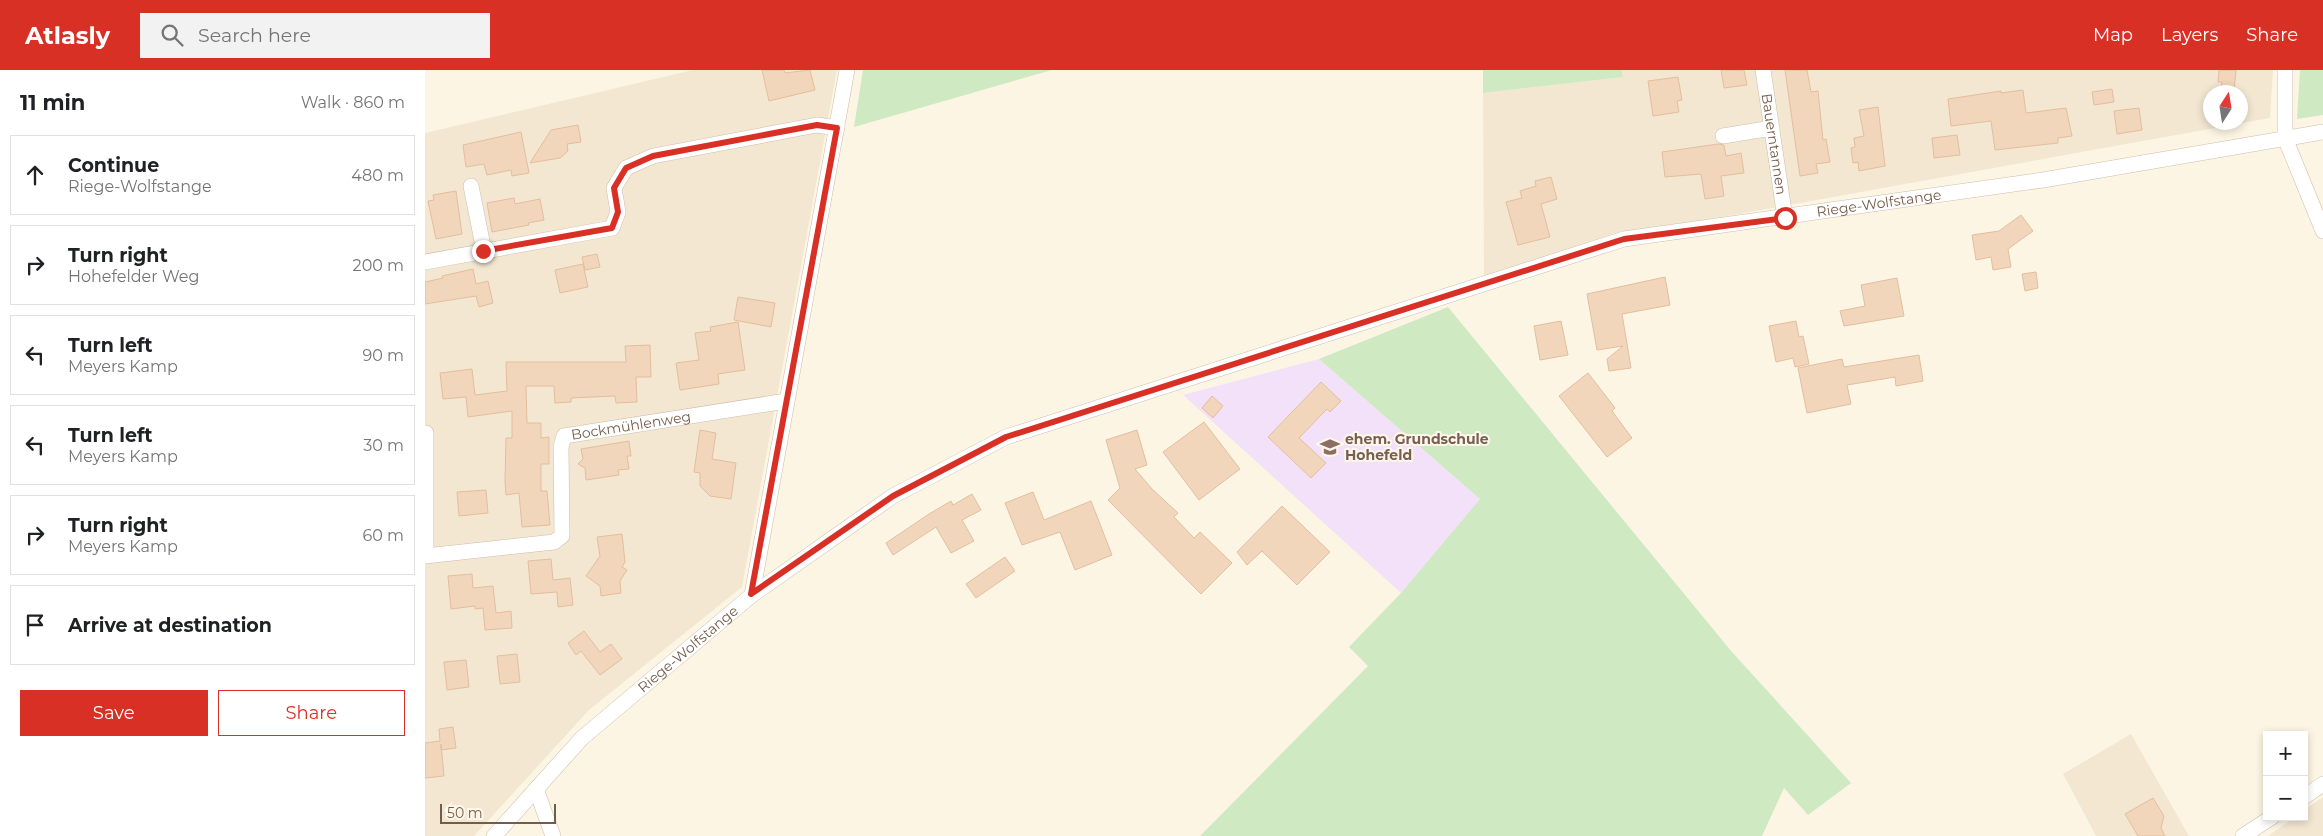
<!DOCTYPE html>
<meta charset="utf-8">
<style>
:root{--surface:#fff;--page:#f2f2f2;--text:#202124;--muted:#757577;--line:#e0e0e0;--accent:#d93025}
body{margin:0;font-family:Montserrat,sans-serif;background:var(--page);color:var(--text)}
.controls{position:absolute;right:15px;bottom:15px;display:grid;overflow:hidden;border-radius:0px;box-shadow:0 2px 8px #0003}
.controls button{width:45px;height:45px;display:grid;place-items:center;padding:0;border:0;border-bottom:1px solid var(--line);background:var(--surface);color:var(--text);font:25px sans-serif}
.compass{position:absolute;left:1778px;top:15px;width:45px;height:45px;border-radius:50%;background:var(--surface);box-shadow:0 2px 8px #0003;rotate:12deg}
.scale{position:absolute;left:15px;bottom:12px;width:116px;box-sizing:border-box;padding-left:5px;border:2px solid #745c4a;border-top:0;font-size:14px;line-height:18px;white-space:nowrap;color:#745c4a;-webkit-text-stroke:4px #fff8ea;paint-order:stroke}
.stop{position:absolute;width:15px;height:15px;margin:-11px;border:4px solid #d93025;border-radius:50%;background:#fff}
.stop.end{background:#d93025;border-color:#fff;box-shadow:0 1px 5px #0008}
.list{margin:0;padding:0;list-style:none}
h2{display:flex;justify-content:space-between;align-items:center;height:65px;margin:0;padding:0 20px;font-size:21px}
h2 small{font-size:16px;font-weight:400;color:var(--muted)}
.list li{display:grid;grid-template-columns:32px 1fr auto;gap:15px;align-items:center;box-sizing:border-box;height:80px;margin:0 10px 10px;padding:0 10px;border:1px solid var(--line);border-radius:0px}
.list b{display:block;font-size:19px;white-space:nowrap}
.list p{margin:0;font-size:16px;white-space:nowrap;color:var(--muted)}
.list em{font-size:16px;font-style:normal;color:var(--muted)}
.actions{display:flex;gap:10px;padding:15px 20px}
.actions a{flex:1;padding:11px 0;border:1px solid var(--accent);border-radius:0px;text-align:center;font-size:18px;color:var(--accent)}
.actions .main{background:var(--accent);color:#fff}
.icon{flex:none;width:28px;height:28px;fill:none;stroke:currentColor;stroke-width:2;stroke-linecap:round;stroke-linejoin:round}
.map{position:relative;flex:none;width:1898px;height:766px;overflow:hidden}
header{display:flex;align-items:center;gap:30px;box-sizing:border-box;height:70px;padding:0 25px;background:var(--accent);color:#fff}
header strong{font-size:24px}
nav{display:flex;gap:28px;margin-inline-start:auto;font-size:18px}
.search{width:350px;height:45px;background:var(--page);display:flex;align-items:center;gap:12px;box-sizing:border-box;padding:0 18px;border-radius:0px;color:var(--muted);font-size:19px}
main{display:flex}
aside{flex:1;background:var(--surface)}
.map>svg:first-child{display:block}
.residential{fill:#f3e7d2;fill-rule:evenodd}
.education{fill:#f2e1f8}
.green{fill:#cfe9c3}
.building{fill:#f1d6bc;stroke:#e3be9d}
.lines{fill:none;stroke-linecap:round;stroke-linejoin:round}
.minor-casing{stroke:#cdbdab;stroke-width:16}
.minor{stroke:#fff;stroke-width:15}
.route{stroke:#d93025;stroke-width:6}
.labels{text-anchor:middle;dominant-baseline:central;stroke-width:4;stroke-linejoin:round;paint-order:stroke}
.street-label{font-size:14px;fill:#745c4a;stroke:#fff8ea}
.education-label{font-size:14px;font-weight:bold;fill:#785e54;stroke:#fff8ea;text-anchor:start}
</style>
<header>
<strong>Atlasly</strong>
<div class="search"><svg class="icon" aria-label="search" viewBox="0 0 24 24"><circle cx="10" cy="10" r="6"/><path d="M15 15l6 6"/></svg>Search here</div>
<nav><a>Map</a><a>Layers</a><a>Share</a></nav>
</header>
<main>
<aside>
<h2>11 min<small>Walk · 860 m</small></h2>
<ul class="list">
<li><svg class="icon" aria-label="ahead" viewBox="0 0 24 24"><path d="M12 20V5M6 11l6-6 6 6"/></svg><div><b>Continue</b><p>Riege-Wolfstange</p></div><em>480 m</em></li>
<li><svg class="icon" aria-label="right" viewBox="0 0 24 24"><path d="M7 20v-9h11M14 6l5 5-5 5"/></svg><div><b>Turn right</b><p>Hohefelder Weg</p></div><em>200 m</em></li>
<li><svg class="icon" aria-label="left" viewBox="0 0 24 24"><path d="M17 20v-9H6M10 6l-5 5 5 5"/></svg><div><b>Turn left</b><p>Meyers Kamp</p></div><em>90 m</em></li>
<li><svg class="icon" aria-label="left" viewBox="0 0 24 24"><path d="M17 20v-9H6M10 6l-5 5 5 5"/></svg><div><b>Turn left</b><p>Meyers Kamp</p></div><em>30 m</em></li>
<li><svg class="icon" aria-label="right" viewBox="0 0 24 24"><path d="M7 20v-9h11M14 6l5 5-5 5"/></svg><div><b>Turn right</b><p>Meyers Kamp</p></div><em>60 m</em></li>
<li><svg class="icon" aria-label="arrive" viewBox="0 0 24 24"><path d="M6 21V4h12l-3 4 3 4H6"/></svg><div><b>Arrive at destination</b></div></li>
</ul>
<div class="actions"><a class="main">Save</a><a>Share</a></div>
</aside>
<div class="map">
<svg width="1898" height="766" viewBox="0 0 1898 766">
<rect width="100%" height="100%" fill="#fcf5e4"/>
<path class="residential" d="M 268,0 L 412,0 L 317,517 L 164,640 L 49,766 L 0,766 L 0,63 Z
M 1197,0 L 1848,0 L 1845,48 L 1214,162 L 1059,207 L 1058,23 L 1198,7 ZM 1786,22 L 1816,22 L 1816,52 L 1786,52 Z
M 1706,664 L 1764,766 L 1671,766 L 1638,704 Z
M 1898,727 L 1898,766 L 1843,766 L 1870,747 L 1879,747 L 1879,740 Z"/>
<path class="education" d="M 894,289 L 1055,429 L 976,523 L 758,325 Z"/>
<path class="green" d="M 438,0 L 627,0 L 429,57 Z
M 1058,0 L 1197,0 L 1198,7 L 1058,23 Z
M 1875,0 L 1898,0 L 1898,45 L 1872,49 Z
M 1023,237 L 1307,582 L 1426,713 L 1383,745 L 1359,718 L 1337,766 L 775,766 L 943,596 L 924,577 L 976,523 L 1055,429 L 894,289 Z"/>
<path class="building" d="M 337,0 L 359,0 L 360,3 L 385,0 L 390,20 L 344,31 Z
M 1296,0 L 1319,0 L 1322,15 L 1299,18 Z
M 1360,0 L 1382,0 L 1386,22 L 1393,21 L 1398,70 L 1401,69 L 1405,92 L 1391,94 L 1393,103 L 1375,106 Z
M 1794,0 L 1811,0 L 1809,22 L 1796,22 L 1797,12 L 1793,12 Z
M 1253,7 L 1257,30 L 1252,31 L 1254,42 L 1228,46 L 1223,11 Z
M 1687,19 L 1689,32 L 1669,35 L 1667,22 Z
M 1598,20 L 1601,43 L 1641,38 L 1647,66 L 1633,68 L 1633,73 L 1570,80 L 1566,51 L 1526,56 L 1523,29 L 1576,21 L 1576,23 Z
M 1453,37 L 1460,96 L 1434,101 L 1433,92 L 1428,93 L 1426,78 L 1430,77 L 1429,68 L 1439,66 L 1434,40 Z
M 1714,38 L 1717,60 L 1692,64 L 1689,41 Z
M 153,55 L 156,72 L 142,74 L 143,81 L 135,88 L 105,93 L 126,60 Z
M 96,62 L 104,103 L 87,106 L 86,100 L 62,105 L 59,94 L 41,97 L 38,75 Z
M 1532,65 L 1535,85 L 1509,88 L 1507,68 Z
M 1293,74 L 1299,75 L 1301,86 L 1316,83 L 1319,103 L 1296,106 L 1299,126 L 1280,129 L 1276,104 L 1240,107 L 1237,82 Z
M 1126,107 L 1132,129 L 1116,134 L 1125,167 L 1093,175 L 1081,132 L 1097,128 L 1095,121 L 1111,116 L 1110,111 Z
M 31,121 L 37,164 L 11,169 L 3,131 L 9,130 L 8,125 Z
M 89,128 L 90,134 L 115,129 L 119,150 L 103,153 L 104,155 L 67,162 L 62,133 Z
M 1596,145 L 1608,161 L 1583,179 L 1586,197 L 1568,200 L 1566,187 L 1551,190 L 1547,165 L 1574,161 Z
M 172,184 L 175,197 L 160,200 L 157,187 Z
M 158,194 L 163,217 L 135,223 L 130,200 Z
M 48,199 L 51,214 L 63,211 L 68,233 L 54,237 L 51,226 L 0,234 L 0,212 L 18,208 L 17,206 Z
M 1611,202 L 1613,218 L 1600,221 L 1597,204 Z
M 1240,207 L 1245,235 L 1197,244 L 1206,298 L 1184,301 L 1182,289 L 1198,276 L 1172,280 L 1162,224 Z
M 1472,208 L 1479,246 L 1419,256 L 1415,241 L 1440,236 L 1436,215 Z
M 313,227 L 350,233 L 346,257 L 309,250 Z
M 1136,251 L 1143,285 L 1115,290 L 1109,256 Z
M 1371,251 L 1374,267 L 1378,266 L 1384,294 L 1370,297 L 1368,288 L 1351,292 L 1344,256 Z
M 313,252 L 320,300 L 293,304 L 294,314 L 255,320 L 251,293 L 274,290 L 270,263 L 286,261 L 285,257 Z
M 225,275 L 226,307 L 211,307 L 212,332 L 191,333 L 190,326 L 146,328 L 146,332 L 130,333 L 129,316 L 101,316 L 102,353 L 116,353 L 116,368 L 124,367 L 124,394 L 116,394 L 116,421 L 122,421 L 125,455 L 97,457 L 94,423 L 81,425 L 80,411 L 81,368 L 87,368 L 87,341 L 43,347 L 41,327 L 18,329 L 15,303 L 47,299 L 50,325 L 82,321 L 81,292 L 201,292 L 200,276 Z
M 1494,285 L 1498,311 L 1471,316 L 1470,307 L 1422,315 L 1426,334 L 1382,343 L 1373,298 L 1417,289 L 1419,297 Z
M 1163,303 L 1190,338 L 1187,341 L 1207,368 L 1182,387 L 1134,326 Z
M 896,312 L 916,331 L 905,342 L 902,339 L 874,368 L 901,393 L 886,408 L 843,367 Z
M 787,326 L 798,336 L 788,348 L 777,338 Z
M 779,352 L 815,399 L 774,430 L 738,382 Z
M 275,360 L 291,363 L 287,389 L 311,393 L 306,429 L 285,426 L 275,416 L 275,403 L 269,402 Z
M 712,360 L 722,395 L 710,399 L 727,419 L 753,443 L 749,447 L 769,468 L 775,462 L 807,493 L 776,524 L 683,430 L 695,418 L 681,370 Z
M 204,371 L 206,386 L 202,386 L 204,399 L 193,400 L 194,405 L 161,410 L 160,398 L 153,394 L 158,389 L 156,379 Z
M 61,420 L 63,443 L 34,446 L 32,422 Z
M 608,422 L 619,450 L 666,431 L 687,485 L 650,500 L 635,462 L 597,475 L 580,433 Z
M 547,424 L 556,440 L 537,450 L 549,471 L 526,483 L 511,457 L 468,485 L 461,473 L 504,444 L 526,431 L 528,435 Z
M 857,436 L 905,482 L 872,515 L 837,481 L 822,495 L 812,482 Z
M 197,464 L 200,492 L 197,497 L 202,500 L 195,511 L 196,523 L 176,526 L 175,516 L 161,506 L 175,486 L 172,467 Z
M 580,487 L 590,501 L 551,528 L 541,514 Z
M 126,489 L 128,510 L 145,508 L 148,535 L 133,537 L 132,522 L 106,524 L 103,491 Z
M 47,504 L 48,518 L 68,516 L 71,543 L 86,541 L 87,558 L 60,560 L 58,538 L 50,539 L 50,536 L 26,539 L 23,506 Z
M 159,561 L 175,582 L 186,574 L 197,589 L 175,605 L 156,581 L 151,585 L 143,573 Z
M 92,584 L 95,612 L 75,614 L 72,586 Z
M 41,590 L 44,617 L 22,620 L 19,592 Z
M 28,657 L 31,678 L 16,680 L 16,674 L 19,706 L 0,708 L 0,673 L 15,671 L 14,659 Z
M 1728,728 L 1739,746 L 1736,758 L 1740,766 L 1713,766 L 1700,744 Z"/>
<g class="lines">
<defs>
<g id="minor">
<path id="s1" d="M 1338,0 L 1360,148"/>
<path d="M 1860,0 L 1860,68 L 1898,161"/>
<path d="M 1298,66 L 1347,58"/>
<path d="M 46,116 L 59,181"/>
<path d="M 0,192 L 187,158 L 193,142 L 189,118 L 201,98 L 228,86 L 392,55 L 412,58"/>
<path d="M 1,485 L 1,363"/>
<path id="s2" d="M 0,486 L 129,472 L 137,466 L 136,377 L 139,366 L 361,331"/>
<path d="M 327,525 L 422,0"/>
<path d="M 111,719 L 128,766"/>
<path d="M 1879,727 L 1898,714"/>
<path id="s3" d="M 69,766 L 157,668 L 327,525 L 468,426 L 581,367 L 1199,169 L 1618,110 L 1898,62"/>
<path d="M 1818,766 L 1847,747"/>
</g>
</defs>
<use href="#minor" class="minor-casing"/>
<use href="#minor" class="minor"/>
</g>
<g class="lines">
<path class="route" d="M 58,181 L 187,158 L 193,142 L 189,118 L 201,98 L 228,86 L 392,55 L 412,58 L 326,524 L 468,426 L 581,367 L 1199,169 L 1360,148"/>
</g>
<defs>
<symbol id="school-bare" viewBox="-9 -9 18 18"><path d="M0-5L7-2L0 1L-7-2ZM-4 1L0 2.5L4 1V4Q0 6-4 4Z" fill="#8d6e63" stroke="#fff8ea" stroke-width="2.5" paint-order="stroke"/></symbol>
</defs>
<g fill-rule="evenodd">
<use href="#school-bare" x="891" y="363" width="28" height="28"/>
</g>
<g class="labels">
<g class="street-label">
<text stroke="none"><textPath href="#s1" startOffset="75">Bauerntannen</textPath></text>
<text stroke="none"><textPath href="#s3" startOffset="1560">Riege-Wolfstange</textPath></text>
<text stroke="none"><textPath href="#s2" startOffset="308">Bockmühlenweg</textPath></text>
<text stroke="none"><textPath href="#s3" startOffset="270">Riege-Wolfstange</textPath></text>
</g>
<g class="education-label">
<text x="920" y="369">ehem. Grundschule<tspan x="920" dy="16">Hohefeld</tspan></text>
</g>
</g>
</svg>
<div class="controls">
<button>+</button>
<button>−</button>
</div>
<svg class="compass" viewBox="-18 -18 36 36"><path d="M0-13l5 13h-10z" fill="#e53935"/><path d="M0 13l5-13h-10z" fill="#757577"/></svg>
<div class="scale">50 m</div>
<div class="stop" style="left:1360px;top:148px"></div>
<div class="stop end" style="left:58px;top:181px"></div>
</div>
</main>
